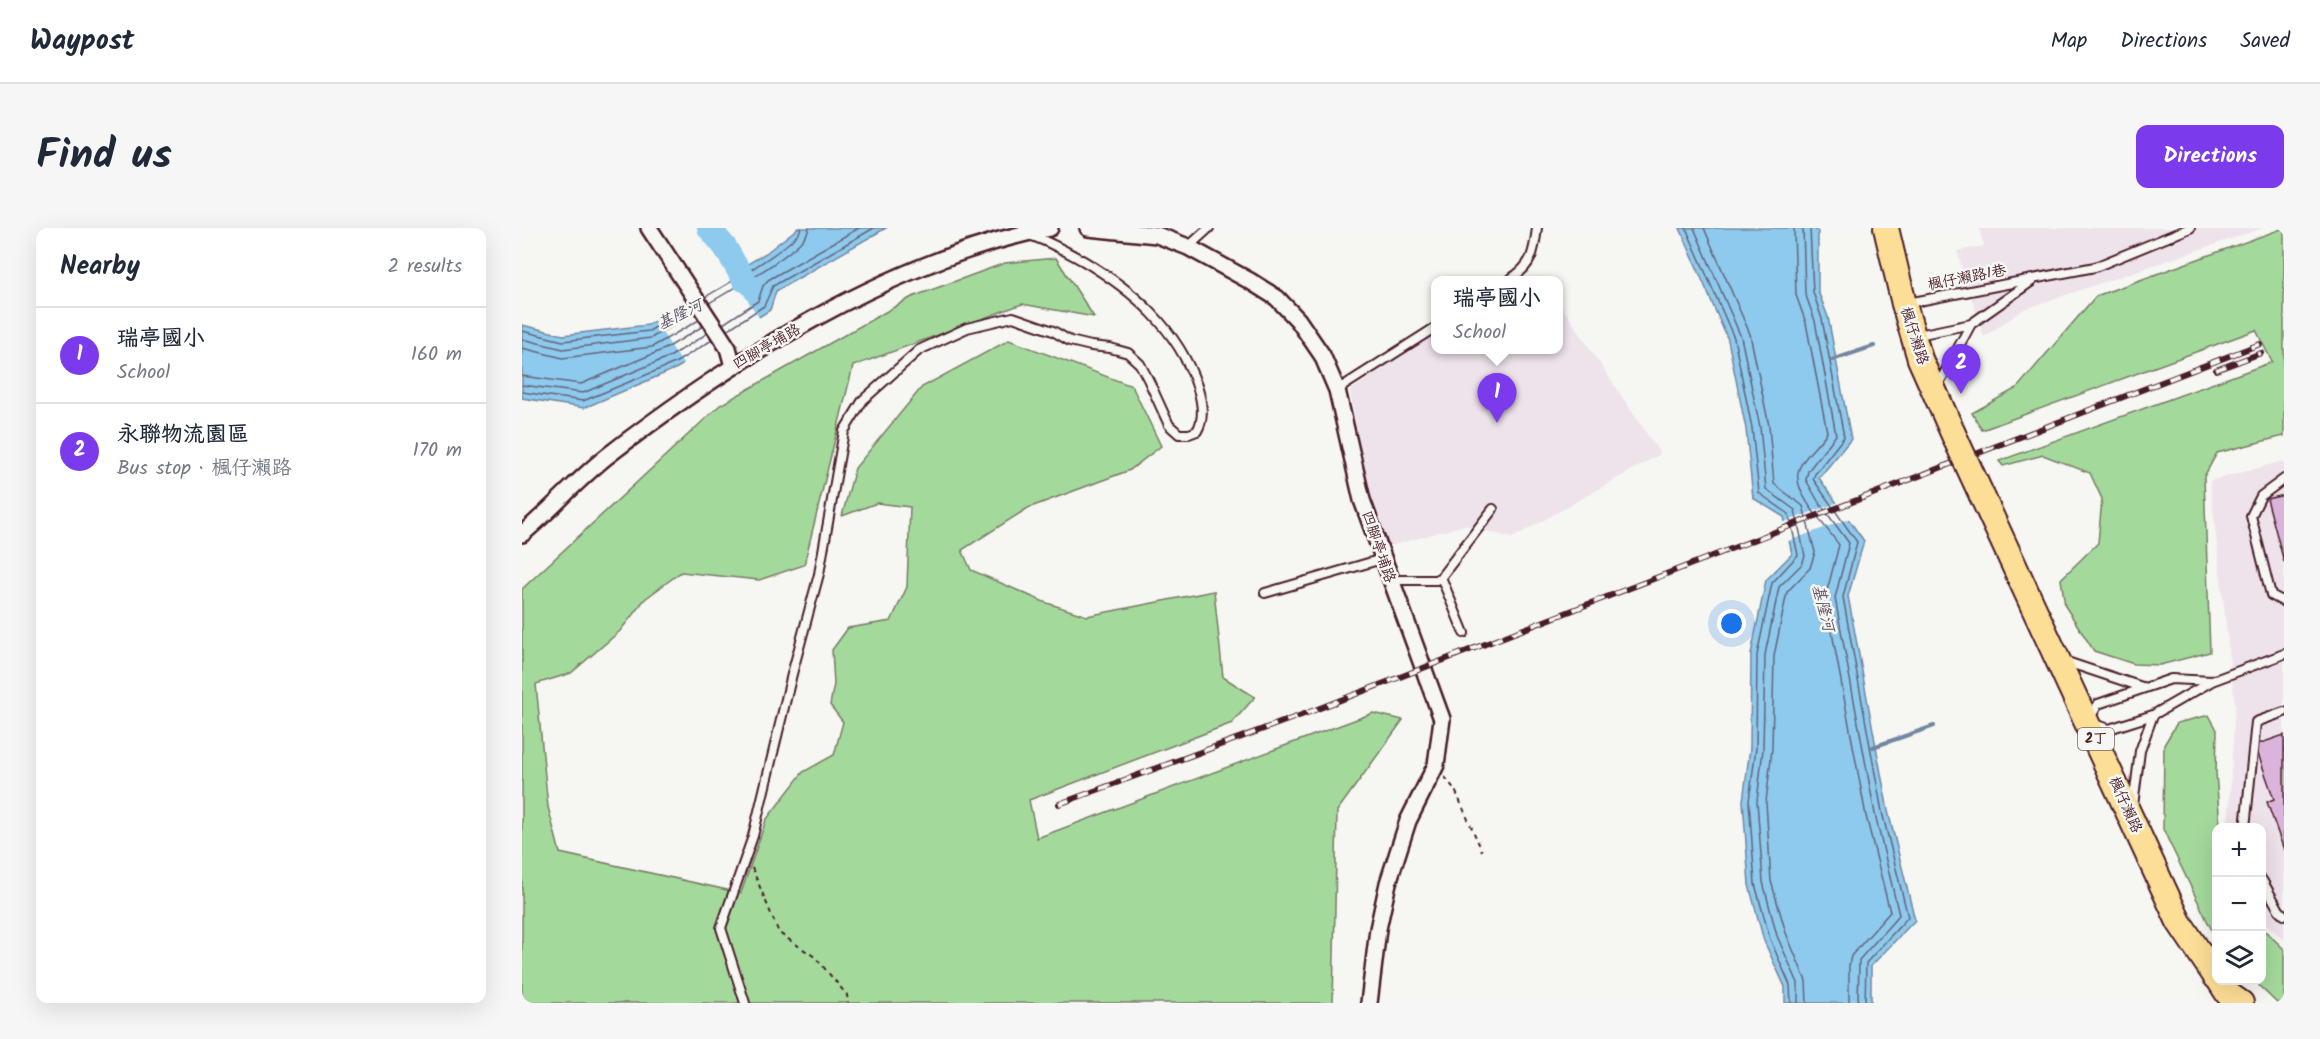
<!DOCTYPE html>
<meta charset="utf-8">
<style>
:root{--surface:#fff;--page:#f6f6f7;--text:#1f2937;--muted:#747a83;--line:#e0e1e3;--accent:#7c3aed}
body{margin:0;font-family:Kalam,"LXGW WenKai TC",sans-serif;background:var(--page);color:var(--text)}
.controls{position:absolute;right:18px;bottom:18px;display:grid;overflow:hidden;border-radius:12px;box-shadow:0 6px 24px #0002}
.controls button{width:54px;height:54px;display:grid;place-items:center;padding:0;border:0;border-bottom:2px solid var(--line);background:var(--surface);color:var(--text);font:30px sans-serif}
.you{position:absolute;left:1210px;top:396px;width:21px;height:21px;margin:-15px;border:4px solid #fff;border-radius:50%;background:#1a73e8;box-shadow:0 0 0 9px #1a73e833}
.badge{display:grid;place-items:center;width:39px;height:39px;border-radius:50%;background:var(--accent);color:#fff;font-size:20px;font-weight:700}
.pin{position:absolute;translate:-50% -50px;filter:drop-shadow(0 2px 3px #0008)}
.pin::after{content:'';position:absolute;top:32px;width:21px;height:18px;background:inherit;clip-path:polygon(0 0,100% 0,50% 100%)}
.popup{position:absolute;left:909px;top:48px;width:132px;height:78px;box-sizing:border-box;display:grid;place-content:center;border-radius:12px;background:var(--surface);filter:drop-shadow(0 2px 4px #0005);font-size:20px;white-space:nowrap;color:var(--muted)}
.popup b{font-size:22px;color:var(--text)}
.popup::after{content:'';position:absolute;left:50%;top:100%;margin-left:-12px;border:12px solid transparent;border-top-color:var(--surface)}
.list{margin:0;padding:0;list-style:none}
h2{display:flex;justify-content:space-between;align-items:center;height:78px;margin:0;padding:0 24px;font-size:26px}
h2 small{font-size:20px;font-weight:400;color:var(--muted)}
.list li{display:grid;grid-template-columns:39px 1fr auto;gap:18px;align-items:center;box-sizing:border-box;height:96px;padding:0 24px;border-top:2px solid var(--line)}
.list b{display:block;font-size:22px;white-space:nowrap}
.list p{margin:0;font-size:20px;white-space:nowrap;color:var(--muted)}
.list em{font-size:20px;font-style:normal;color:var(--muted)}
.icon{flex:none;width:33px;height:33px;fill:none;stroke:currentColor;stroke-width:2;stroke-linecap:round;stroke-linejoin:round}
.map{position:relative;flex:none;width:1762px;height:775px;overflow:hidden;border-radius:12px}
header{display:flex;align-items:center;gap:36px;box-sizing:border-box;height:84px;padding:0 30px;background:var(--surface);border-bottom:2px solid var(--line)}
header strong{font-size:28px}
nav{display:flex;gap:33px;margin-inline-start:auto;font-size:21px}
.intro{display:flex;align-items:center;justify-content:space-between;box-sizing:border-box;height:144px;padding:0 36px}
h1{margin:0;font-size:42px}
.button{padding:15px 27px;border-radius:12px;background:var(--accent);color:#fff;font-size:21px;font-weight:700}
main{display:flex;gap:36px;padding:0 36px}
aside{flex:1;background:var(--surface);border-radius:12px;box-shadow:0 6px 24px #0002}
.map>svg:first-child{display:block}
.built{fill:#eee2eb}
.green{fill:#a4d99c;stroke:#777c64;stroke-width:1.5}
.water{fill:#8dcaed;stroke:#72869f;stroke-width:1.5}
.pier{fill:#f6f6f2}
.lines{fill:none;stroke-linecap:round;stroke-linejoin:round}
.shore{stroke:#656379;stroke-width:1.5}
.stream{stroke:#72869f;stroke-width:4}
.river{stroke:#8dcaed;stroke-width:24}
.building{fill:#dbb4dc;stroke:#4a1f2b;stroke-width:1.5;filter:url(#shadow)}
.service-casing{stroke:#4a1f2b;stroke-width:12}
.minor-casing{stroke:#4a1f2b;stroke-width:20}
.primary-casing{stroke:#4a1f2b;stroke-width:28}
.path{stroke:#4a1f2b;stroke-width:2;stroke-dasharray:4.5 4.5;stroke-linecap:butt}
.service{stroke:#f6f6f2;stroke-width:8}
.minor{stroke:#f6f6f2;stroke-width:15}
.primary{stroke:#fdde96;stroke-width:24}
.rail-casing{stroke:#4a1f2b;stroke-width:6}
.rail{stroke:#f6f6f2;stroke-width:4;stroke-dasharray:11;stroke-linecap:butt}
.primary-bridge-casing{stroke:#4a1f2b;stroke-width:28;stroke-linecap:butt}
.primary-bridge{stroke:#fdde96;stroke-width:24}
.labels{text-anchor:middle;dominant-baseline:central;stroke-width:5;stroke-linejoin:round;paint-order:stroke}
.shield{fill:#f6f6f2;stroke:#7e6067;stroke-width:1.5}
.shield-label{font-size:14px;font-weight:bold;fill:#4a1f2b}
.street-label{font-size:15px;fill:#4a1f2b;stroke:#f6f6f2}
.water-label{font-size:16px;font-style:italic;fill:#5e5265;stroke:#f6f6f2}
</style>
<header>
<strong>Waypost</strong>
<nav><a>Map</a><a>Directions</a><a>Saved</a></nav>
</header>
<div class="intro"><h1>Find us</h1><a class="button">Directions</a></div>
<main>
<aside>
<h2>Nearby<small>2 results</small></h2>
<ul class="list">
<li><span class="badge">1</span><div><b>瑞亭國小</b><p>School</p></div><em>160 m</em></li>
<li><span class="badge">2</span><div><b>永聯物流園區</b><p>Bus stop · 楓仔瀨路</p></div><em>170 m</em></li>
</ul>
</aside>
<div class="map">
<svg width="1762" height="775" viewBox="0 0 1762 775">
<defs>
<filter id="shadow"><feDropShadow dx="3" dy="5" stdDeviation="0" flood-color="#0004"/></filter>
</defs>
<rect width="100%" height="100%" fill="#f6f6f2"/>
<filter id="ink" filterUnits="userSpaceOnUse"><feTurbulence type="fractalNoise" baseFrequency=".0167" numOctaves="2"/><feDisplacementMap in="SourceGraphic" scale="12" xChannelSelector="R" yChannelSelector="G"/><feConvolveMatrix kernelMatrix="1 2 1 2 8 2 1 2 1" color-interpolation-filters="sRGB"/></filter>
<g filter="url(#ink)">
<path class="built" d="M 1457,0 L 1741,0 L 1502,81 L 1462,109 L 1435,23 L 1462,18 Z
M 1037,74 L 1138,226 L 990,310 L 943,297 L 864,319 L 849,278 L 828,163 L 913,103 L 914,122 L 1036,122 Z
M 1762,233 L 1762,712 L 1740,692 L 1740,600 L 1706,599 L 1713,477 L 1688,253 Z"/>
<path class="green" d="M 1762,0 L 1762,208 L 1695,225 L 1682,249 L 1688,424 L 1638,437 L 1612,436 L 1572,423 L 1543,378 L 1539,351 L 1576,315 L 1580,271 L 1568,245 L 1521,227 L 1481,238 L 1477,233 L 1750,134 L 1734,102 L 1460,202 L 1450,185 L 1495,160 L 1574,68 Z
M 534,30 L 572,89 L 500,76 L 331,138 L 282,337 L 237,352 L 159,344 L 123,371 L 98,403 L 49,445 L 14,456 L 26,579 L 38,625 L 219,665 L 244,592 L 281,544 L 312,527 L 321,494 L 308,477 L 312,456 L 310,422 L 326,400 L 369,393 L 385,359 L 388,279 L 355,275 L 320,288 L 333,240 L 400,159 L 487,112 L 610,158 L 639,218 L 608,242 L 506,280 L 440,322 L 449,342 L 522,374 L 565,388 L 692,363 L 701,449 L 733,469 L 710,495 L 507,572 L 515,610 L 851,485 L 881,492 L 815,583 L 811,775 L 0,775 L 0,361 L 198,177 L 390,69 L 483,35 Z
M 1687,487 L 1695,502 L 1694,545 L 1698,599 L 1694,600 L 1694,711 L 1641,601 L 1642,517 L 1655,495 Z
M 1740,700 L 1762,721 L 1762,775 L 1755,775 L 1732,753 L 1740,752 Z"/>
<path class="water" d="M 276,0 L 364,0 L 254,63 L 248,82 L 155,140 L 62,180 L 0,170 L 0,97 L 41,107 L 126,97 L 244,25 Z
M 1158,0 L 1292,0 L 1296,4 L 1296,63 L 1306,89 L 1329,211 L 1297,250 L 1342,313 L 1326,368 L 1366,583 L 1393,692 L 1349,738 L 1349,775 L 1263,775 L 1263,759 L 1242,713 L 1227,657 L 1221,573 L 1228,520 L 1229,426 L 1244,352 L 1270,326 L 1262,289 L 1231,270 L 1224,201 L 1206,112 Z"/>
<path class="pier" d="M 207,44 L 238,91 L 163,139 L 131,91 Z
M 1317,274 L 1329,290 L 1264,314 L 1260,295 Z"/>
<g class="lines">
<path class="shore" d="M 1164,0 L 1212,110 L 1230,200 L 1237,265 L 1267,286 L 1276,327 L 1250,355 L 1235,427 L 1234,520 L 1227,573 L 1233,656 L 1248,711 L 1268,757 L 1269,775
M 1172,0 L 1219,109 L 1238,199 L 1244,261 L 1273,282 L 1283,328 L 1280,336 L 1257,359 L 1243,427 L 1241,521 L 1235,573 L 1241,654 L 1255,708 L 1276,755 L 1276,775
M 1182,0 L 1228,106 L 1247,198 L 1252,256 L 1281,278 L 1293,324 L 1288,340 L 1265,364 L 1252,428 L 1250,521 L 1244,574 L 1249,653 L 1264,705 L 1284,753 L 1285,775
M 1272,0 L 1274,67 L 1284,95 L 1305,204 C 1297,217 1282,227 1277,241 C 1268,263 1306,300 1317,317 L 1305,363 L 1304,372 L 1344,588 L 1368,684 L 1329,728 L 1327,737 L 1327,775
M 1281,0 L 1283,65 L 1293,93 L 1314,207 L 1286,243 L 1284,252 L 1296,273 L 1327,315 L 1313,370 L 1353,586 L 1377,687 L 1337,732 L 1336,775
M 1288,0 L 1291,64 L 1300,91 L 1322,209 L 1293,246 L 1291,251 L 1335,314 L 1321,369 L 1360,584 L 1386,689 L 1344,735 L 1343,775
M 183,69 C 200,59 277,16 279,0
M 187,75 C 207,63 285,21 287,0
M 201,96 L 236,73 L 241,58 L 246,52 L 337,0
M 205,102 L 242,78 L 251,58 L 352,0
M 0,103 L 41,113 L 127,103 L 168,79
M 0,111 L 41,121 L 129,110 L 172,85
M 0,120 L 41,130 L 130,119 L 177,92
M 0,148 L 59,156 L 145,120 L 181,98
M 0,157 L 61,165 L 149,128 L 186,105
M 0,164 L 61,173 L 153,135 L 190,112"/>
<path class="stream" d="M 1310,132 L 1352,118
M 1351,519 L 1412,498"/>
<path class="river" d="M 187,0 L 203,19 L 222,52"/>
</g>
<path class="building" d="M 1762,267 L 1762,334 L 1745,271 Z
M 1762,507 L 1762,622 L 1745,574 L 1752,571 L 1733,517 Z"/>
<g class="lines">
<defs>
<path id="service" d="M 666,19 L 687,0
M 987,52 C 1010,38 1012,25 1015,0
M 1386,75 L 1573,39 L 1668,0
M 1396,107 L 1449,96
M 1416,157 L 1449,96 L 1510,53
M 815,162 L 914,99
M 1762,251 L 1739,268 L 1729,288 L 1749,367 L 1762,374
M 919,349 L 942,405
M 869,352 L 914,352 L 919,349 L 971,281
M 743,365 L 860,331
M 1542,433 L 1623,460
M 1568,490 L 1576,476 L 1649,451 L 1690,453
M 1572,496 L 1587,501 L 1631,487 L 1690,453 L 1762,426
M 1611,578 L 1618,523 L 1631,487
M 1723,600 L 1734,494 L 1762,484
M 1740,652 L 1757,682 L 1762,687
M 223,775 L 199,700 L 231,608 L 270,446 L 297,346 L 322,203 L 341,172 L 397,122 L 445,100 L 491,89 L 531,103 L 548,113 L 569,118 L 588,120 L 606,125 L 618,136 L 626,151 L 647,197 L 657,206 L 667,206 L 675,203 C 683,190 680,173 675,158 C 656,101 611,62 560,32 C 543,23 528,14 510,8"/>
<path id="minor" d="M 127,0 L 206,120 L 211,138
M 566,0 L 635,7 L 666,19 L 728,53 L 755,70 L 776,92 L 800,127 L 815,162 L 840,272 L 920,491 L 914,537 L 886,593 L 866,655 L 856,701 L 847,775
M 0,306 C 29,282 54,253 84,229 C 209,132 372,30 528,0"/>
<path id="primary" d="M 1364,0 L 1382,76 L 1398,131 L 1434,212
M 1460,268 L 1657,694 L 1694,749
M 1697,752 L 1706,766 L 1719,775"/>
</defs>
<use href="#service" class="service-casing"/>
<use href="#minor" class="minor-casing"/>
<use href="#primary" class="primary-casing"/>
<path class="path" d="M 923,549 L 933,562 L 960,623
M 230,640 L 257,705 L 293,729 L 325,767 L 326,775"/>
<use href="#service" class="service"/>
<use href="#minor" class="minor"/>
<use href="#primary" class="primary"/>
<defs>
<path id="rail" d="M 1694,142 L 1739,125
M 537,576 L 785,485 L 1738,116"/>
</defs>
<use href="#rail" class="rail-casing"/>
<use href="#rail" class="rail"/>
<defs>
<path id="primary-bridge" d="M 1434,212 L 1460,268"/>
</defs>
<use href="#primary-bridge" class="primary-bridge-casing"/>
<use href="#primary-bridge" class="primary-bridge"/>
</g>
</g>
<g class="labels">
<rect class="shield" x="1556" y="500" width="36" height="22" rx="4.5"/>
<g class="shield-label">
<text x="1574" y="511">2丁</text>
</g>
<g class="street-label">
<text transform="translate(1445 50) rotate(-11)">楓仔瀨路1巷</text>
<text transform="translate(1392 108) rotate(72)">楓仔瀨路</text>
<text transform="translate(245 119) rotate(-30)">四腳亭埔路</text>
<text transform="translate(856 319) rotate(71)">四腳亭埔路</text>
<text transform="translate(1603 577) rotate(66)">楓仔瀨路</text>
</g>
<g class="water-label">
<text transform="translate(158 87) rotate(-26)">基隆河</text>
<text transform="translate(1301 380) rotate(76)">基隆河</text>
</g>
</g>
</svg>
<div class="controls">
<button>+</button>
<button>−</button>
<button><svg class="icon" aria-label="layers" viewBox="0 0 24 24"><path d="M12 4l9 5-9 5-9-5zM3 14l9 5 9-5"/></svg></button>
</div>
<div class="you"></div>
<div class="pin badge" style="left:975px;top:195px">1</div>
<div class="popup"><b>瑞亭國小</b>School</div>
<div class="pin badge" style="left:1439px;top:166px">2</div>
</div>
</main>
